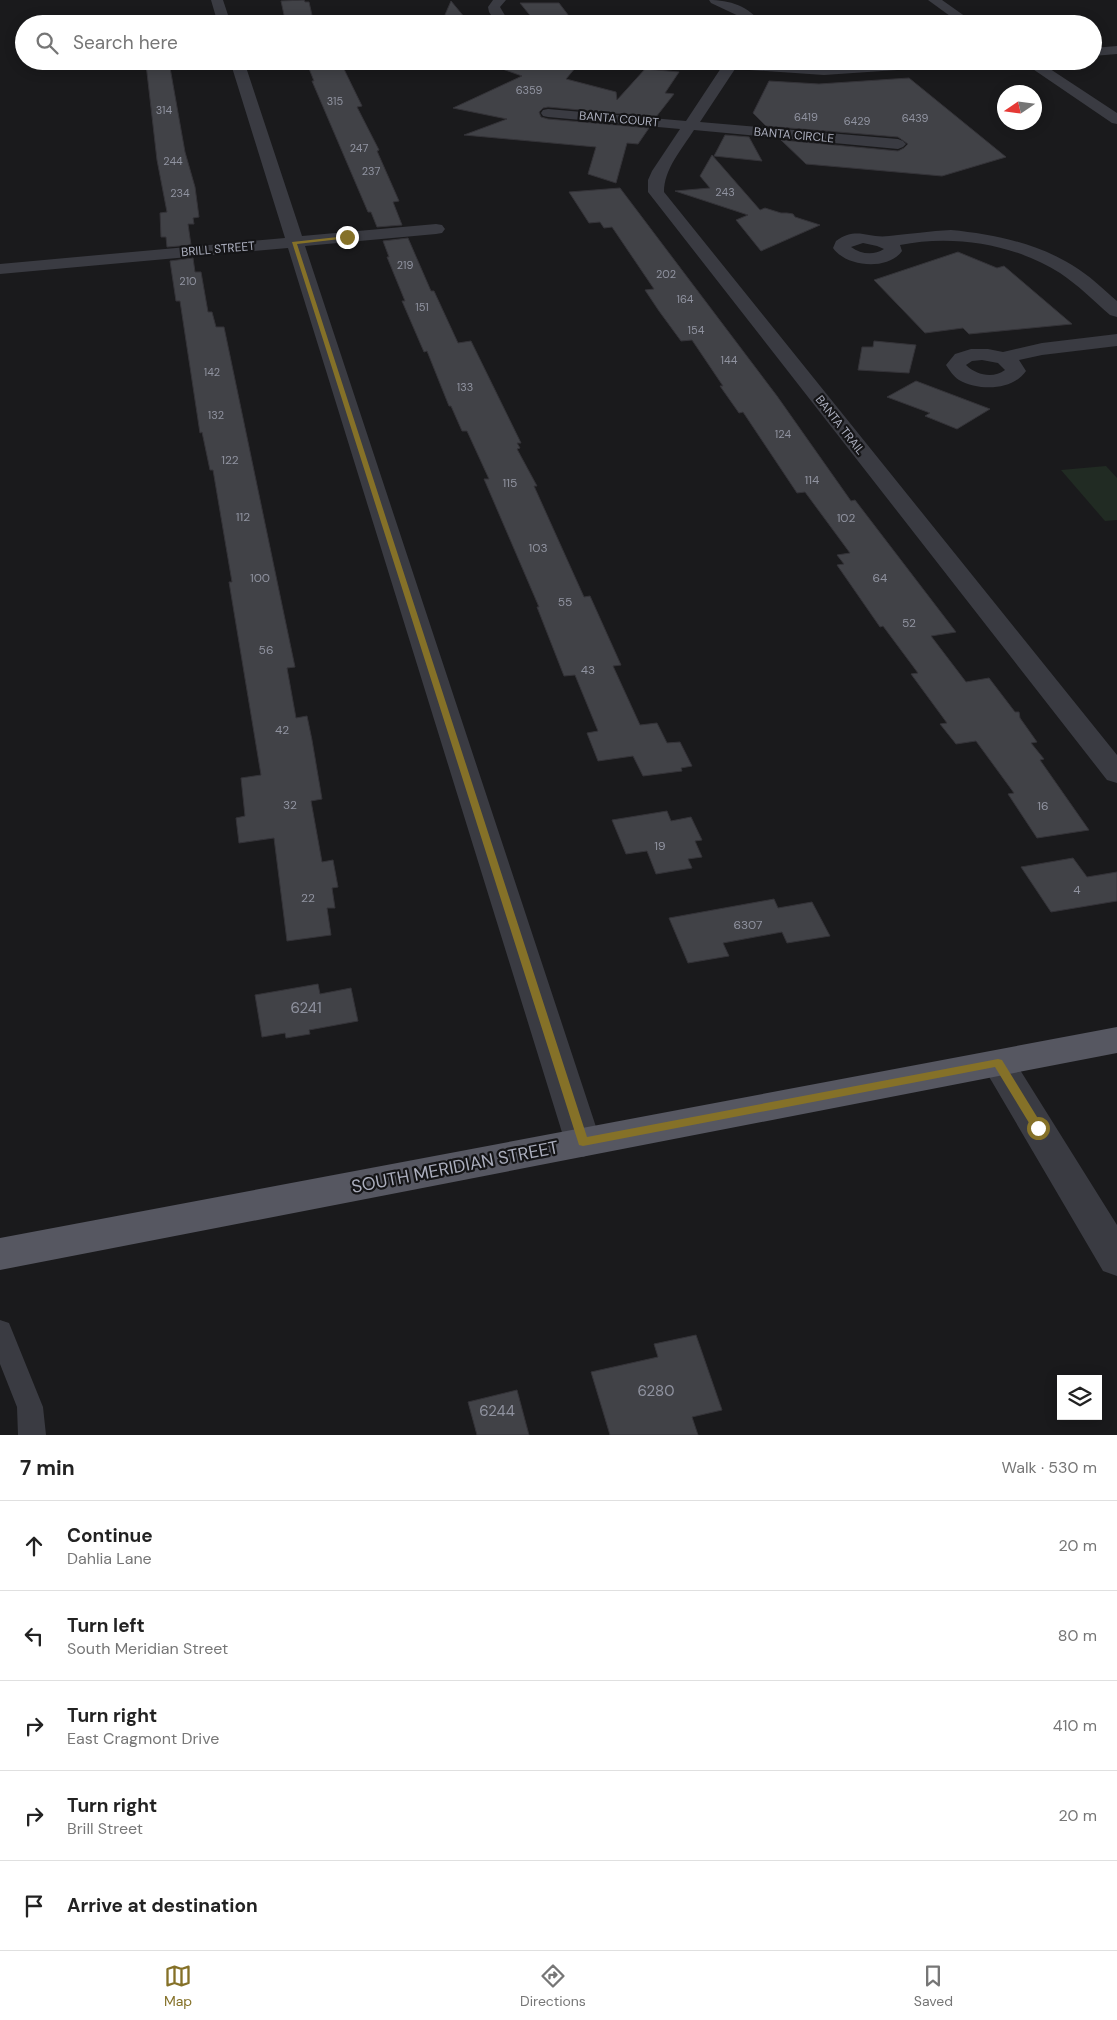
<!DOCTYPE html>
<meta charset="utf-8">
<style>
:root{--surface:#fff;--page:#f6f6f6;--text:#222;--muted:#767676;--line:#e0e0e0;--accent:#857128}
body{margin:0;font-family:"DM Sans",sans-serif;background:var(--page);color:var(--text)}
.controls{position:absolute;right:15px;bottom:15px;display:grid;overflow:hidden;border-radius:0px;box-shadow:0 2px 12px #0003}
.controls button{width:45px;height:45px;display:grid;place-items:center;padding:0;border:0;border-bottom:1px solid var(--line);background:var(--surface);color:var(--text);font:25px sans-serif}
.compass{position:absolute;left:997px;top:85px;width:45px;height:45px;border-radius:50%;background:var(--surface);box-shadow:0 2px 12px #0003;rotate:257deg}
.stop{position:absolute;width:15px;height:15px;margin:-11px;border:4px solid #857128;border-radius:50%;background:#fff}
.stop.end{background:#857128;border-color:#fff;box-shadow:0 1px 5px #0008}
.list{margin:0;padding:0;list-style:none}
h2{display:flex;justify-content:space-between;align-items:center;height:65px;margin:0;padding:0 20px;font-size:21px}
h2 small{font-size:16px;font-weight:400;color:var(--muted)}
.list li{display:grid;grid-template-columns:32px 1fr auto;gap:15px;align-items:center;box-sizing:border-box;height:90px;padding:0 20px;border-top:1px solid var(--line)}
.list b{display:block;font-size:19px;white-space:nowrap}
.list p{margin:0;font-size:16px;white-space:nowrap;color:var(--muted)}
.list em{font-size:16px;font-style:normal;color:var(--muted)}
.icon{flex:none;width:28px;height:28px;fill:none;stroke:currentColor;stroke-width:2;stroke-linecap:round;stroke-linejoin:round}
.map{position:relative;flex:none;width:1117px;height:1435px;overflow:hidden}
.search{position:absolute;background:var(--surface);box-shadow:0 2px 12px #0003;left:15px;right:15px;top:15px;height:55px;display:flex;align-items:center;gap:12px;box-sizing:border-box;padding:0 18px;border-radius:28px;color:var(--muted);font-size:19px}
.sheet{height:515px;background:var(--surface)}
nav{display:flex;justify-content:space-around;align-items:center;box-sizing:border-box;height:70px;border-top:1px solid var(--line);background:var(--surface);font-size:14px;color:var(--muted)}
nav a{display:grid;justify-items:center;gap:2px}
nav .on{color:var(--accent)}
.map>svg:first-child{display:block}
.green{fill:#212b23}
.building{fill:#414247;stroke:#343338}
.lines{fill:none;stroke-linecap:round;stroke-linejoin:round}
.service{fill:#3a3b42;fill-rule:evenodd}
.minor{fill:#3a3b42;fill-rule:evenodd}
.tertiary{fill:#3a3b42;fill-rule:evenodd}
.primary{fill:#565761;fill-rule:evenodd}
.route{fill:#857128}
.labels{text-anchor:middle;dominant-baseline:central;stroke-width:4.5;stroke-linejoin:round;paint-order:stroke}
.far-number-label{font-size:11px;fill:#9093a0}
.far-street-label{font-size:12px;fill:#abaebd;stroke:#151517}
.number-label{font-size:12px;fill:#9093a0}
.near-number-label{font-size:15px;fill:#9093a0}
.near-street-label{font-size:18px;fill:#abaebd;stroke:#151517}
</style>
<div class="map">
<svg width="1117" height="1435" viewBox="0 0 1117 1435">
<rect width="100%" height="100%" fill="#1a1a1c"/>
<path class="green" d="M 1106,466 L 1117,478 L 1117,520 L 1105,521 L 1061,470 Z"/>
<path class="building" d="M 304,0 L 305,2 L 309,2 L 314,24 L 286,24 L 281,1 Z
M 451,1 L 470,24 L 441,24 Z
M 520,3 L 559,3 L 575,24 L 537,24 Z
M 306,61 L 340,61 L 362,106 L 357,107 L 379,150 L 377,151 L 399,201 L 393,202 L 402,225 L 377,227 L 371,212 L 368,212 L 312,81 L 314,81 Z
M 480,61 L 581,61 L 566,79 L 616,92 L 617,100 L 645,69 L 679,72 L 665,93 L 674,94 L 656,117 L 548,107 L 543,108 L 539,112 L 541,117 L 548,119 L 649,128 L 638,144 L 627,143 L 616,183 L 588,174 L 596,147 L 464,135 L 507,119 L 453,108 L 522,76 Z
M 169,62 L 185,152 L 195,187 L 199,217 L 193,218 L 194,224 L 188,224 L 191,245 L 167,247 L 166,237 L 161,237 L 160,213 L 167,212 L 157,160 L 146,64 Z
M 909,78 L 1006,157 L 942,176 L 806,164 L 781,140 L 898,151 L 904,148 L 908,144 L 898,137 L 766,126 L 753,113 L 769,81 L 819,84 Z
M 725,135 L 749,137 L 762,161 L 714,156 Z
M 712,155 L 760,210 L 765,208 L 781,213 L 787,213 L 793,214 L 795,217 L 820,225 L 761,251 L 736,220 L 748,215 L 675,191 L 710,188 L 700,176 Z
M 620,188 L 777,396 L 851,501 L 855,500 L 956,632 L 931,636 L 966,682 L 989,678 L 1015,712 L 1019,712 L 1020,718 L 1037,742 L 1031,743 L 1044,759 L 1040,760 L 1089,830 L 1037,838 L 1008,794 L 1014,793 L 976,741 L 956,744 L 940,724 L 947,723 L 911,674 L 918,673 L 883,626 L 880,627 L 837,565 L 844,564 L 837,555 L 850,553 L 805,492 L 797,493 L 743,412 L 739,413 L 720,386 L 723,386 L 692,340 L 681,341 L 659,311 L 645,290 L 654,289 L 612,227 L 604,228 L 600,222 L 589,223 L 569,192 Z
M 408,238 L 431,291 L 434,291 L 458,343 L 471,341 L 521,443 L 517,443 L 520,448 L 517,449 L 537,486 L 534,486 L 584,597 L 590,596 L 621,665 L 613,666 L 640,725 L 657,723 L 667,743 L 680,742 L 692,766 L 681,768 L 682,771 L 643,776 L 633,756 L 598,761 L 587,733 L 598,731 L 575,675 L 564,676 L 537,607 L 539,607 L 484,479 L 489,479 L 467,431 L 462,431 L 451,406 L 449,406 L 427,351 L 424,352 L 402,301 L 405,301 L 387,257 L 389,257 L 383,241 Z
M 958,252 L 997,268 L 1004,266 L 1072,324 L 969,334 L 963,328 L 925,333 L 874,280 Z
M 193,258 L 195,272 L 201,272 L 208,312 L 212,312 L 216,327 L 224,327 L 295,667 L 287,668 L 296,718 L 307,716 L 312,740 L 322,799 L 311,801 L 322,862 L 333,860 L 338,887 L 332,888 L 335,908 L 327,908 L 331,935 L 287,941 L 274,838 L 239,843 L 236,818 L 245,816 L 241,778 L 261,775 L 229,582 L 232,582 L 213,470 L 210,470 L 202,432 L 200,433 L 180,301 L 176,301 L 170,261 Z
M 874,341 L 916,345 L 909,373 L 858,370 L 862,347 L 873,347 Z
M 916,381 L 990,409 L 957,429 L 925,416 L 930,413 L 887,397 Z
M 667,811 L 671,821 L 691,817 L 702,840 L 695,841 L 702,857 L 688,859 L 692,868 L 656,874 L 647,851 L 626,854 L 612,820 Z
M 1073,858 L 1087,877 L 1117,872 L 1117,901 L 1051,912 L 1021,867 Z
M 774,899 L 778,908 L 812,902 L 830,936 L 787,943 L 782,932 L 723,943 L 729,956 L 688,963 L 669,918 Z
M 318,984 L 320,994 L 351,988 L 358,1021 L 309,1030 L 310,1034 L 286,1038 L 285,1033 L 262,1037 L 255,995 Z
M 696,1335 L 722,1410 L 692,1417 L 698,1435 L 610,1435 L 591,1372 L 658,1357 L 654,1344 Z
M 517,1390 L 529,1435 L 477,1435 L 468,1402 Z"/>
<g class="lines">
<path class="service" d="M 0,1320 L 9,1323 L 43,1407 L 46,1435 L 18,1435 L 17,1407 L 0,1364 Z"/>
<path class="minor" d="M 211,0 L 223,0 L 231,24 L 218,24 Z
M 493,0 L 506,0 L 500,7 L 510,24 L 497,24 L 489,12 L 488,7 Z
M 709,0 C 729,0 750,6 761,24 L 748,24 L 745,19 L 711,3 Z
M 1117,46 L 1117,54 L 1093,56 L 1093,48 Z
M 230,61 L 244,61 L 302,236 L 436,224 L 442,225 L 445,229 L 442,233 L 436,234 L 305,246 L 601,1142 L 596,1152 L 583,1157 L 570,1152 L 565,1142 L 288,248 L 0,274 L 0,264 L 285,238 Z
M 674,61 L 744,61 L 824,67 L 906,61 L 977,61 L 970,65 L 824,75 L 735,69 L 700,122 L 898,139 L 903,141 L 906,144 L 903,147 L 898,149 L 694,130 C 682,149 664,169 664,192 L 1117,755 L 1117,783 L 1107,780 L 648,192 L 648,180 L 652,171 L 680,129 L 548,117 L 543,116 L 541,113 L 543,110 L 548,109 L 686,121 L 721,68 L 681,65 Z
M 951,230 C 993,234 1036,243 1072,265 C 1089,275 1103,289 1117,301 L 1117,317 L 1110,315 C 1094,301 1078,285 1060,273 C 1014,244 953,234 900,245 L 902,251 C 888,271 846,267 833,248 L 836,241 C 857,226 868,239 889,236 C 910,234 930,231 951,230 ZM 863,243 L 877,246 L 884,249 C 873,256 861,254 851,247 Z
M 1117,334 L 1117,346 L 1042,355 L 1019,360 L 1026,371 C 1012,391 979,391 959,380 C 953,376 950,371 946,365 L 955,354 L 971,349 L 988,349 L 1003,352 L 1042,343 ZM 982,360 L 998,363 L 1005,370 C 993,379 976,375 966,365 L 972,361 Z
M 998,1050 L 1010,1054 L 1117,1225 L 1117,1276 L 1103,1271 L 981,1063 L 986,1054 Z"/>
<path class="tertiary" d="M 928,0 L 942,0 L 976,24 L 961,24 Z
M 1021,61 L 1038,61 L 1117,113 L 1117,124 L 1112,123 Z"/>
<path class="primary" d="M 1117,1027 L 1117,1053 L 0,1270 L 0,1238 Z"/>
</g>
<path class="route" d="M 347,236 L 349,238 L 297,244 L 587,1137 L 998,1059 L 1002,1060 L 1042,1125 L 1043,1128 L 1042,1131 L 1034,1131 L 995,1067 L 583,1146 L 579,1145 L 292,242 Z"/>
<g class="labels">
<g class="far-number-label">
<text x="529" y="90">6359</text>
<text x="335" y="101">315</text>
<text x="164" y="110">314</text>
<text x="806" y="117">6419</text>
<text x="915" y="118">6439</text>
<text x="857" y="121">6429</text>
<text x="359" y="148">247</text>
<text x="173" y="161">244</text>
<text x="371" y="171">237</text>
<text x="725" y="192">243</text>
<text x="180" y="193">234</text>
<text x="405" y="265">219</text>
<text x="666" y="274">202</text>
<text x="188" y="281">210</text>
<text x="685" y="299">164</text>
<text x="422" y="307">151</text>
<text x="696" y="330">154</text>
<text x="729" y="360">144</text>
<text x="212" y="372">142</text>
<text x="465" y="387">133</text>
<text x="216" y="415">132</text>
<text x="783" y="434">124</text>
</g>
<g class="far-street-label">
<text transform="translate(619 119) rotate(5)">BANTA COURT</text>
<text transform="translate(794 135) rotate(5)">BANTA CIRCLE</text>
<text transform="translate(218 249) rotate(-5)">BRILL STREET</text>
<text transform="translate(840 425) rotate(52)">BANTA TRAIL</text>
</g>
<g class="number-label">
<text x="230" y="460">122</text>
<text x="812" y="480">114</text>
<text x="510" y="483">115</text>
<text x="243" y="517">112</text>
<text x="846" y="518">102</text>
<text x="538" y="548">103</text>
<text x="260" y="578">100</text>
<text x="880" y="578">64</text>
<text x="565" y="602">55</text>
<text x="909" y="623">52</text>
<text x="266" y="650">56</text>
<text x="588" y="670">43</text>
<text x="282" y="730">42</text>
<text x="290" y="805">32</text>
<text x="1043" y="806">16</text>
<text x="660" y="846">19</text>
<text x="1077" y="890">4</text>
<text x="308" y="898">22</text>
<text x="748" y="925">6307</text>
</g>
<g class="near-number-label">
<text x="306" y="1008">6241</text>
<text x="656" y="1391">6280</text>
<text x="497" y="1411">6244</text>
</g>
<g class="near-street-label">
<text transform="translate(455 1167) rotate(-11)">SOUTH MERIDIAN STREET</text>
</g>
</g>
</svg>
<div class="controls">
<button><svg class="icon" aria-label="layers" viewBox="0 0 24 24"><path d="M12 4l9 5-9 5-9-5zM3 14l9 5 9-5"/></svg></button>
</div>
<svg class="compass" viewBox="-18 -18 36 36"><path d="M0-13l5 13h-10z" fill="#e53935"/><path d="M0 13l5-13h-10z" fill="#767676"/></svg>
<div class="stop" style="left:1038px;top:1128px"></div>
<div class="stop end" style="left:347px;top:237px"></div>
<div class="search"><svg class="icon" aria-label="search" viewBox="0 0 24 24"><circle cx="10" cy="10" r="6"/><path d="M15 15l6 6"/></svg>Search here</div>
</div>
<section class="sheet">
<h2>7 min<small>Walk · 530 m</small></h2>
<ul class="list">
<li><svg class="icon" aria-label="ahead" viewBox="0 0 24 24"><path d="M12 20V5M6 11l6-6 6 6"/></svg><div><b>Continue</b><p>Dahlia Lane</p></div><em>20 m</em></li>
<li><svg class="icon" aria-label="left" viewBox="0 0 24 24"><path d="M17 20v-9H6M10 6l-5 5 5 5"/></svg><div><b>Turn left</b><p>South Meridian Street</p></div><em>80 m</em></li>
<li><svg class="icon" aria-label="right" viewBox="0 0 24 24"><path d="M7 20v-9h11M14 6l5 5-5 5"/></svg><div><b>Turn right</b><p>East Cragmont Drive</p></div><em>410 m</em></li>
<li><svg class="icon" aria-label="right" viewBox="0 0 24 24"><path d="M7 20v-9h11M14 6l5 5-5 5"/></svg><div><b>Turn right</b><p>Brill Street</p></div><em>20 m</em></li>
<li><svg class="icon" aria-label="arrive" viewBox="0 0 24 24"><path d="M6 21V4h12l-3 4 3 4H6"/></svg><div><b>Arrive at destination</b></div></li>
</ul>
</section>
<nav>
<a class="on"><svg class="icon" aria-label="map" viewBox="0 0 24 24"><path d="M3 6l6-2 6 2 6-2v14l-6 2-6-2-6 2zM9 4v14M15 6v14"/></svg>Map</a>
<a><svg class="icon" aria-label="directions" viewBox="0 0 24 24"><path d="M12 3l9 9-9 9-9-9zM9 14v-3h6M13 9l2 2-2 2"/></svg>Directions</a>
<a><svg class="icon" aria-label="saved" viewBox="0 0 24 24"><path d="M7 4h10v16l-5-4-5 4z"/></svg>Saved</a>
</nav>
